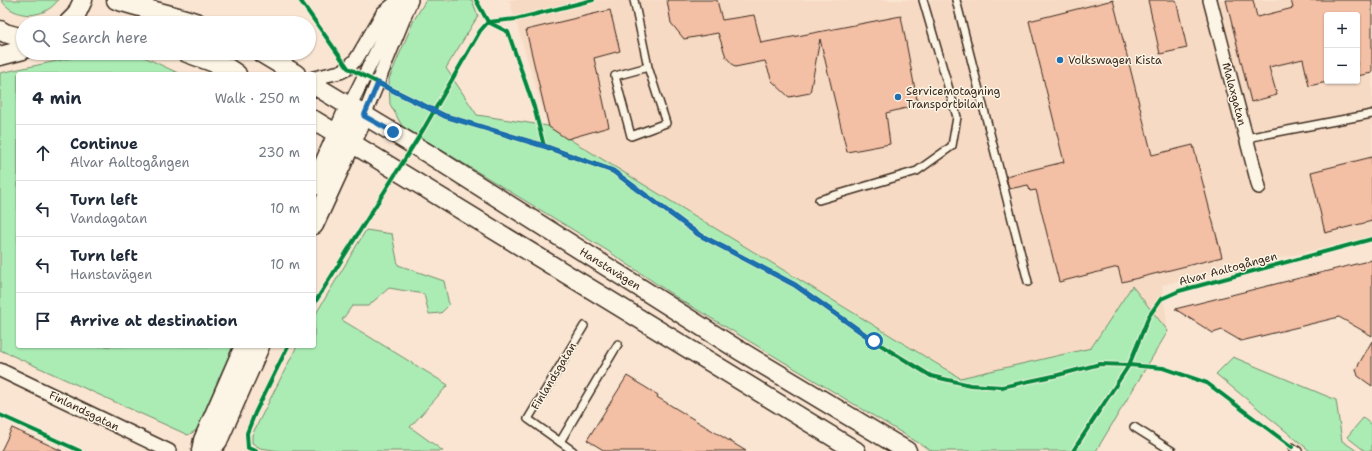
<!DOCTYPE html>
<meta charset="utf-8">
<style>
:root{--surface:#fff;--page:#f6f6f7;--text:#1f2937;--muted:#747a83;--line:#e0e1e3}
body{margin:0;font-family:"Shantell Sans",sans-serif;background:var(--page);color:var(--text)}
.controls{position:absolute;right:12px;top:12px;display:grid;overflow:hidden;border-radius:4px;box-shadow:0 1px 3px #0004}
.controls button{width:36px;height:36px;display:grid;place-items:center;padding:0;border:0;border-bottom:1px solid var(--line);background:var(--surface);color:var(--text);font:20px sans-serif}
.stop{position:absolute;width:12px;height:12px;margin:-9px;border:3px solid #1f6fb2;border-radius:50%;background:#fff}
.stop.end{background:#1f6fb2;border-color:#fff;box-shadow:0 1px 4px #0008}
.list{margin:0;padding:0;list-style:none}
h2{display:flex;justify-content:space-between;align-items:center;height:52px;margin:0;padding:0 16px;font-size:17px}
h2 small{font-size:13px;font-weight:400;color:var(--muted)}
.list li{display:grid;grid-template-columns:26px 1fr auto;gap:12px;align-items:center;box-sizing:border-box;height:56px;padding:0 16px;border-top:1px solid var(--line)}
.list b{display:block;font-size:15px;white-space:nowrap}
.list p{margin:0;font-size:13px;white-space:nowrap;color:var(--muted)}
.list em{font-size:13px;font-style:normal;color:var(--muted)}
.icon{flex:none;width:22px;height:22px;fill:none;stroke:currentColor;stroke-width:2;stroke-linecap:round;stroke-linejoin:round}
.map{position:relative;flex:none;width:1372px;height:451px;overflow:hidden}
.search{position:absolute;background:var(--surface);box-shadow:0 1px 3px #0004;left:16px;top:16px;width:300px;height:44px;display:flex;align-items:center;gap:10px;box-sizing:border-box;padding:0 14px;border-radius:22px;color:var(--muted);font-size:15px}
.panel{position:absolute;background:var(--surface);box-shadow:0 1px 3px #0004;left:16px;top:72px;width:300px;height:276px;border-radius:4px}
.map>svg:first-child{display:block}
.built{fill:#f7dac4;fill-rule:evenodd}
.green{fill:#abecb5;stroke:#738b6a}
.building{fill:#f3bfa5;stroke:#3b2a1e}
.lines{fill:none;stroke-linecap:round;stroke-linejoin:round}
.lane-casing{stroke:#3b2a1e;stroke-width:10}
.street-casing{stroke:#3b2a1e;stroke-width:16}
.secondary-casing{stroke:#3b2a1e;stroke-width:21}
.lane{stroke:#fcf5e5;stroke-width:7}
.street{stroke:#fcf5e5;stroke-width:13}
.secondary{stroke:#fcf5e5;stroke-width:18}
.cycleway-casing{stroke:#fcf5e5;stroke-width:6}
.cycleway{stroke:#00873e;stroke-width:4}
.route{stroke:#1f6fb2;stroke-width:5}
.poi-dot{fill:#1f6fb2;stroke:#fcf5e5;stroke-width:1.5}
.labels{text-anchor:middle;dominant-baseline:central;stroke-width:3;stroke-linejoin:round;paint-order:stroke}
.poi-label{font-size:11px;fill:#3b2a1e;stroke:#fcf5e5;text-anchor:start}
.street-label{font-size:11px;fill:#3b2a1e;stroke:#fcf5e5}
</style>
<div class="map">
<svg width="1372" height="451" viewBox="0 0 1372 451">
<rect width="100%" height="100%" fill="#f9e5d2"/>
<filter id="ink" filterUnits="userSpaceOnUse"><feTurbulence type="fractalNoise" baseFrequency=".025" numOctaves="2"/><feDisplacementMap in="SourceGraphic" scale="8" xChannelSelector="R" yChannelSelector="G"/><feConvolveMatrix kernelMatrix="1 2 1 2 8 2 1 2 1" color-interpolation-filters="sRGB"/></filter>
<g filter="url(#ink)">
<path class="built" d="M 509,0 L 1372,0 L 1372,237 L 1162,285 L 1168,331 L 1132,287 L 1091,348 L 961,378 L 548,126 ZM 1327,15 L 1357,15 L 1357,81 L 1327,81 Z"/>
<path class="green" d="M 1,0 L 58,0 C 45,19 15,20 1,0 Z
M 426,0 L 472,0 L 478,16 L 446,68 L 477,115 L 548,126 L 960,378 L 1091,348 L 1132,286 L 1168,331 L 1096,451 L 932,451 L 676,297 L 608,251 L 402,126 L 390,104 L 389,79 L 414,20 Z
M 85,55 L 142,56 L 180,74 L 18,74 L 18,346 L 238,346 L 202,427 L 188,435 L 0,350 L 0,73 Z
M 366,230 L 392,234 L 398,265 L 444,281 L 449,305 L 441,313 L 429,314 L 424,294 L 389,288 L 368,306 L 352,306 L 342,320 L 448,385 L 410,427 L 443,451 L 280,451 L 260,448 L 252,443 L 252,435 L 297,346 L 314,346 L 314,317 Z
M 1233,357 L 1336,400 L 1342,441 L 1357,451 L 1310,451 L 1216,374 Z
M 1363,418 L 1372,425 L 1372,451 L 1365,451 L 1347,437 Z"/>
<path class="building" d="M 667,0 L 717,0 L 722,20 L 754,15 L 761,43 L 901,16 L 918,105 L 886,113 L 890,144 L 847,152 L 820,39 L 810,93 L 789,97 L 772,81 L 765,61 L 735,67 L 726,57 L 718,33 L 684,39 L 671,23 Z
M 1113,0 L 1152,155 L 1193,145 L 1222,257 L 1122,282 L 1118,267 L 1059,282 L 1036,190 L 1030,191 L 1028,185 L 1009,189 L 1006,176 L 1064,162 L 1029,21 Z
M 1148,0 L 1176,0 L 1187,48 L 1160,54 Z
M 1226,0 L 1253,0 L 1257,17 L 1293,8 L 1291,0 L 1372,0 L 1372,73 L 1357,76 L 1357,15 L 1327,15 L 1327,82 L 1309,86 L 1303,59 L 1269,67 L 1277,95 L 1251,102 Z
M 610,10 L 620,51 L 594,58 L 609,127 L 567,139 L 549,127 L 526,30 Z
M 1372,157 L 1372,221 L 1325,233 L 1311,172 Z
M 1372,260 L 1372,336 L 1339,317 L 1241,341 L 1222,330 L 1213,333 L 1175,309 Z
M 1372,341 L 1372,386 L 1358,376 L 1356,369 Z
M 627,376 L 658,395 L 657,397 L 746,451 L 605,451 L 587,440 Z
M 12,428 L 62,451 L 1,451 Z"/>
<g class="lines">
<defs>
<path id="lane" d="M 634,0 L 648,67 L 666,123 L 631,136 L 615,76 L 648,67
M 956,0 L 1028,282
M 1246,138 L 1372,114
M 819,200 L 917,171 L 952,146 L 957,117 L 923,0
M 1134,427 L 1172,451
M 560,442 L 618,344
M 1292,447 L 1298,451
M 573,451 L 528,419 L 584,326"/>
<path id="street" d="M 1210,0 L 1259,187
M 314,78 L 340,72 L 348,68 L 357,58 L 383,13 L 399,0
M 349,107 L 402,0
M 364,116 L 411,0
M 0,370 L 169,451"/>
<path id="secondary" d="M 116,0 C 143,9 171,14 198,23
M 68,23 L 76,15 L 83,0
M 0,30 L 5,33 L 23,38
M 187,53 L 228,68 L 237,74
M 261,53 L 296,74
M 0,56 L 23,50
M 314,85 L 427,153 L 737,349 L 907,451
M 314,120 L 856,451
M 314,186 L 349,107
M 314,225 L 364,116
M 201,451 L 203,440 L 244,346
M 210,451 L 218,441 L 260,346"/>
</defs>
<use href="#lane" class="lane-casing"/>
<use href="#street" class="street-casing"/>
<use href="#secondary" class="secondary-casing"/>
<use href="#lane" class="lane"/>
<use href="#street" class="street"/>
<use href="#secondary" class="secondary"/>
<defs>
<path id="cycleway" d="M 300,0 L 348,68 L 445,116 L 544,146 L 613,171 L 698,234 L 795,285 L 874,341 L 931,376 L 970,385 L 1002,387 L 1058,375 L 1100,364 L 1129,365 L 1073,451
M 476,0 L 488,22 L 508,32 L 534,107 L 544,146
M 314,304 L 423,130 L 480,31 L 488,22 L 516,19 L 593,0
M 0,415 L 80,451
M 1292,447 L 1207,383 L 1163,368 L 1129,365 L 1149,316 L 1161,299 L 1179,291 L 1372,239
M 256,451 L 248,448 L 247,433 L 255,413 L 288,346"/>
</defs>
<use href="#cycleway" class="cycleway-casing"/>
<use href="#cycleway" class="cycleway"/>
</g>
</g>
<g class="lines" filter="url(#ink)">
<path class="route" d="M 393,132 L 364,116 L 378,83 L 445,116 L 544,146 L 613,171 L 698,234 L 795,285 L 874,341"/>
</g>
<g class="poi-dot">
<circle cx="1060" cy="60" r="4"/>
<circle cx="898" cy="97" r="4"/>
</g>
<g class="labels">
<g class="poi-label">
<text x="1068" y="60">Volkswagen Kista</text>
<text x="906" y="91">Servicemotagning<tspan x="906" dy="13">Transportbilan</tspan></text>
</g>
<g class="street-label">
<text transform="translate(1234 94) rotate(75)">Malaxgatan</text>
<text transform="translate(610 269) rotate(32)">Hanstavägen</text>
<text transform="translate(1228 269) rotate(-15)">Alvar Aaltogången</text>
<text transform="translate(554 376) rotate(-59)">Finlandsgatan</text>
<text transform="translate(84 411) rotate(26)">Finlandsgatan</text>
</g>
</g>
</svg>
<div class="controls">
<button>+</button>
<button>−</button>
</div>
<div class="stop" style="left:874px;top:341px"></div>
<div class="stop end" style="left:393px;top:132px"></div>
<div class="search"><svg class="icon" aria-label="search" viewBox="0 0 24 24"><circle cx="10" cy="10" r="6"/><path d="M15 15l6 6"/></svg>Search here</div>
<section class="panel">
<h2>4 min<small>Walk · 250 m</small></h2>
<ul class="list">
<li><svg class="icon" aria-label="ahead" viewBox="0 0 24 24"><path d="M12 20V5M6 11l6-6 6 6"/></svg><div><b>Continue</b><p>Alvar Aaltogången</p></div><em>230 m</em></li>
<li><svg class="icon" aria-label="left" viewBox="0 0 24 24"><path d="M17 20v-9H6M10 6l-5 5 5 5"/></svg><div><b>Turn left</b><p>Vandagatan</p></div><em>10 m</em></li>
<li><svg class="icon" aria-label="left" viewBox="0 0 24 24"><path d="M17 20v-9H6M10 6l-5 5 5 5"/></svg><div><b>Turn left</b><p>Hanstavägen</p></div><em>10 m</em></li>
<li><svg class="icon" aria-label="arrive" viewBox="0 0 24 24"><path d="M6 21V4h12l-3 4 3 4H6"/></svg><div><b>Arrive at destination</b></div></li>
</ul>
</section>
</div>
